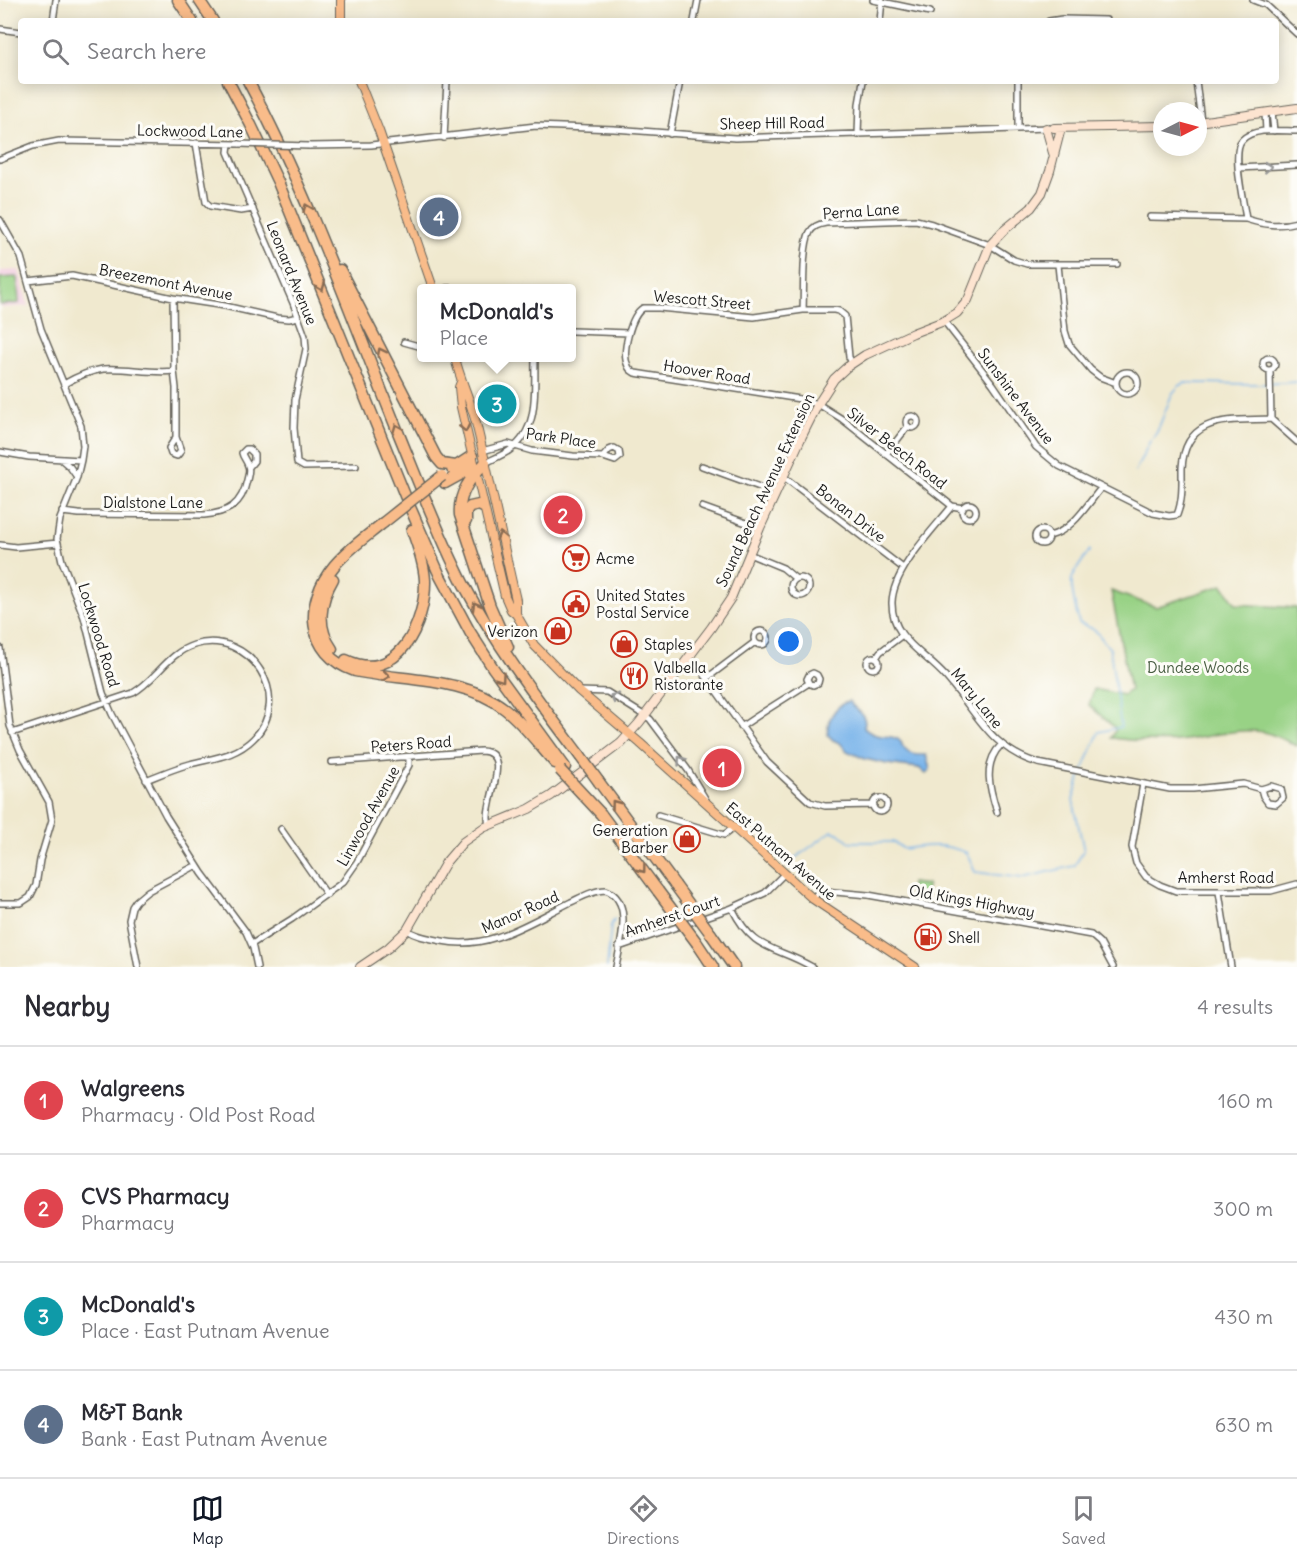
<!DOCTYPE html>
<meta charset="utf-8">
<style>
:root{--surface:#fff;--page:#f2f2f3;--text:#2b2b33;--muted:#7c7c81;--line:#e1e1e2;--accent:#111827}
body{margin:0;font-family:Delius,sans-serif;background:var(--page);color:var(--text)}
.compass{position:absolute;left:1153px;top:102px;width:54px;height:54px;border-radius:50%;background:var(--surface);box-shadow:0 3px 15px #0003;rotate:84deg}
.you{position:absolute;left:789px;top:642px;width:21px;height:21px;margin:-15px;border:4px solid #fff;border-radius:50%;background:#1a73e8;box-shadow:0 0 0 9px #1a73e833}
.badge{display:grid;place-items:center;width:39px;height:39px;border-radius:50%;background:var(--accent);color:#fff;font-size:20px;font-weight:700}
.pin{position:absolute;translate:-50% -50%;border:3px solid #fff;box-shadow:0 2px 6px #0006}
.popup{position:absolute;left:417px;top:284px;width:159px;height:78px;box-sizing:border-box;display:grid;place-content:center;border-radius:6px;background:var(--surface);filter:drop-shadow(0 2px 4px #0005);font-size:20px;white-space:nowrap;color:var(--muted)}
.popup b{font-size:22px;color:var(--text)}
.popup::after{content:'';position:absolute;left:50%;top:100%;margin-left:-12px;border:12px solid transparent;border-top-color:var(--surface)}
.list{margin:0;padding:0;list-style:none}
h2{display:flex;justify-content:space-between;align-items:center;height:78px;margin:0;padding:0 24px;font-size:26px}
h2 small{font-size:20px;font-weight:400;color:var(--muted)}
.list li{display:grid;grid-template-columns:39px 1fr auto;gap:18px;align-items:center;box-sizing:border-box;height:108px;padding:0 24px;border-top:2px solid var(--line)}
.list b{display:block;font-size:22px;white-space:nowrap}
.list p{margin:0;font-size:20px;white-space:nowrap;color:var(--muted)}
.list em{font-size:20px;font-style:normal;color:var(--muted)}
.icon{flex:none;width:33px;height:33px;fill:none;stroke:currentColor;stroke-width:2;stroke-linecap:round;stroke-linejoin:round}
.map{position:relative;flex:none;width:1297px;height:967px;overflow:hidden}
.search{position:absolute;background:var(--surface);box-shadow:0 3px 15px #0003;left:18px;right:18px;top:18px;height:66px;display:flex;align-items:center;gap:15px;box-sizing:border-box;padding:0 21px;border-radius:6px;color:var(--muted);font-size:22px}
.sheet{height:510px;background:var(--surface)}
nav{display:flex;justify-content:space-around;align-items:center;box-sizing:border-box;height:84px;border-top:2px solid var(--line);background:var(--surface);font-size:16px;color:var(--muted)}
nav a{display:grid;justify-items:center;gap:3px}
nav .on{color:var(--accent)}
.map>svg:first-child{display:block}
.built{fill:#f2cfe1}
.green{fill:#98d285;stroke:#5a7750;stroke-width:1.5}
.water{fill:#79b4ea;stroke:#4a6883;stroke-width:1.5}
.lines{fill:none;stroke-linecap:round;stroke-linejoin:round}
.stream{stroke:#79b4ea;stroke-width:1.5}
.street-casing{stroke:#66645b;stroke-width:8}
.secondary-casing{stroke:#66645b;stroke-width:10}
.primary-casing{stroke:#66645b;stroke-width:10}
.highway-casing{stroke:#66645b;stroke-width:13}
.street{stroke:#fff;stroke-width:5}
.secondary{stroke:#fde4d0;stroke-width:8}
.primary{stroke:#f9bc8a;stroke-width:8}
.highway{stroke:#f9bc8a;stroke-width:10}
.street-bridge-casing{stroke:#66645b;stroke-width:8;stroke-linecap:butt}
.highway-bridge-casing{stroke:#66645b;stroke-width:13;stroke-linecap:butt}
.street-bridge{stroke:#fff;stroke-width:5}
.highway-bridge{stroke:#f9bc8a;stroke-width:10}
.oneway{stroke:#999}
.oneway2{stroke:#8a6c53}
.labels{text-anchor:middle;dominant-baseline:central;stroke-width:6;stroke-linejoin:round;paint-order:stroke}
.street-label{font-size:15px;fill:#1c1c1c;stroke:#fdfcf7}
.poi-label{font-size:15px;fill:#1c1c1c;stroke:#fdfcf7;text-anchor:start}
.park-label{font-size:15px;fill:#475c41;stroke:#fdfcf7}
</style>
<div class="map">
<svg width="1297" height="967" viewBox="0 0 1297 967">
<rect width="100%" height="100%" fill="#fdfcf7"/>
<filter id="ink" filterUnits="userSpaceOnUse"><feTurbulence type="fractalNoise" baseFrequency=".0167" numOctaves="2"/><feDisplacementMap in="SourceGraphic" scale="12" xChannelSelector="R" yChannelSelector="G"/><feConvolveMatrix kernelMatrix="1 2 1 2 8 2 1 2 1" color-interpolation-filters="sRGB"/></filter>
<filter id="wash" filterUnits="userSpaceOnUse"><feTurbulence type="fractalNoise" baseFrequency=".008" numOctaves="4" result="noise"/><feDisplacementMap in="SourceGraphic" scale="24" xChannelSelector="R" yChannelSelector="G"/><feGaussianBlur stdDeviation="1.35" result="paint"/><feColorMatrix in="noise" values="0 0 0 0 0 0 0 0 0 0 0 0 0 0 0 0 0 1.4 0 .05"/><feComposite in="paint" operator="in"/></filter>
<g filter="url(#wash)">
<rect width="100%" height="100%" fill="#f0e9cf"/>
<path class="built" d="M 19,270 L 28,306 L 0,308 L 0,271 Z"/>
<path class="green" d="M 17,277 L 19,303 L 0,305 L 0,278 Z
M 1223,585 L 1236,604 L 1297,608 L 1297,746 C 1286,741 1275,734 1263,732 C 1234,727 1204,739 1176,741 C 1155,743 1132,740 1111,738 L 1116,729 L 1089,705 L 1094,689 L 1123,695 L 1130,690 L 1111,591 L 1156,607 Z
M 911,883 L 927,885 L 925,899 L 910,896 Z"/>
<path class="water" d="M 849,701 C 856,712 868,713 864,728 C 876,740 893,734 899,740 C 904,744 900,744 904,748 C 909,755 918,755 926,755 L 930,769 L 926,774 L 919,768 L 887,764 L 865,759 L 847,751 L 840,743 L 833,740 L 828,735 C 826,721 835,705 849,701 Z"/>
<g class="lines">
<path class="stream" d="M 1135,472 L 1150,441 L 1157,432 L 1172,394 L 1179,386 L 1185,383 L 1263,384 L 1297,382
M 1083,770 L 1099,732 L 1121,727 L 1110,649 L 1095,630 L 1079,623 C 1077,615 1070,584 1072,579 C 1075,570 1084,559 1090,550
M 794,859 L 832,831 L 840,834 L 850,842 L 893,842 L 904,849 C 929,845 943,843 967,853 L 975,872 L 1022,878 L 1074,866 L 1084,851 L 1073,800 L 1081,774
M 607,967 L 611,925 L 615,919"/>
</g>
</g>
<g filter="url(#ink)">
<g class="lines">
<defs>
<path id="street" d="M 873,0 L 930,12
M 1253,0 L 1266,5 L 1297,34
M 53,21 L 56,0
M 694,21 L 698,0
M 880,21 L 882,0
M 1049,21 L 1062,19 L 1106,20
M 0,29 L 21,32
M 1018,81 L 1018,129
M 1196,81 L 1201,121
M 1272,112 L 1274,131
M 1265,113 L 1266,131
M 1297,131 C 1281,131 1254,127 1242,140 C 1231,151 1244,204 1246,219 C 1265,225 1278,227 1297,222
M 670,134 L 680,81
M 858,135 L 859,104 L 863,81
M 444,138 L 447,81
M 196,143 L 206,202 L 210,206 L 241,211 L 253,209
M 229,144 L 228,152 L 293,303 L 305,336 L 306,349 L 295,400 L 294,428 L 297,463 L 304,467 L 356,466
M 309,146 L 371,145 L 536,126 L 614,129 L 735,138 L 1049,128
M 0,159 L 33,146 L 59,141 L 240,144
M 1238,168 L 1297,165
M 1150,217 L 1246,219
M 0,220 L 21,257 L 41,329 L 81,426 L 83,446 L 81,460 L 77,477 L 60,519 L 57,539 L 62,561 L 84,617 L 103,693 L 112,714 L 166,816 L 202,873 L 246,932 L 253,948 L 257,967
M 1058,265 L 1065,331 L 1069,344 L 1091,370 L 1100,377 L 1116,383
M 28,281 L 72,276 L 173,298 L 225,306 L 277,318 L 289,319 L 298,317
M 447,288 L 449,288
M 173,298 L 174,371 L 176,388 L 176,437 L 181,451 L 177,456 L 171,454 L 169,448 L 176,437
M 803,310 C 804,292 802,246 810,232 C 813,226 820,224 826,223 L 916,220 L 932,224 L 990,245 L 1014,260 L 1027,264 L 1117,264
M 944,321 L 993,384 L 1036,447 L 1059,466 L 1153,513 L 1169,516 L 1177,515 C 1183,500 1182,484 1182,468 C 1185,414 1230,421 1271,419 L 1297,442
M 572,331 L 629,333
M 404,342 L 422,347
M1263 364a6 6 0 1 1 12 0a6 6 0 1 1-12 0Z
M 852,363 L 849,357 L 845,316 L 839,311 L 834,310 L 803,310 L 754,317 L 659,308 L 643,308 C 631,315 621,353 628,366 C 629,370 631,370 635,373 L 800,399 L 818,404 L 842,419 L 952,506 L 963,508
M 1270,370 L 1271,419
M1116 383a11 11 0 1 1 22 0a11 11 0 1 1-22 0Z
M 64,384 C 76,377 90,371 103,369 C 127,367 150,374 174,371
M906 422a6 6 0 1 1 12 0a6 6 0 1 1-12 0Z
M 482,451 L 508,444 L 532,451 L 573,456 L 603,457 L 609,450 L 614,448 L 619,451 L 620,457 L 615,461 L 603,457
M 0,452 L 29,457 L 81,460
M 887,453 L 908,426
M 62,460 L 70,467 L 77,477
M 485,463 C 493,459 503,455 510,450 C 540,430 534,389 535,358
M 702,466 L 776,493
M 784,477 L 903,568
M962 511a7 7 0 1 1 14 0a7 7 0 1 1-14 0Z
M 952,506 C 933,530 893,570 892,602 C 891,639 924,652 946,677 C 976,711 990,749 1038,763 L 1170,789 L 1193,789 L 1243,784 L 1261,789 L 1271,786 L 1281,789 L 1283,798 L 1276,804 L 1268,803 L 1263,796 L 1261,789
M 702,507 L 760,528
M 62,512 L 79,514 L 204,515 C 228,513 242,505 247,480 C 248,476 250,470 248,466 C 247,461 243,458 242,453 L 246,449 L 249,449 L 254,454 L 254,461 L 249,467
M1035 537a7 7 0 1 1 14 0a7 7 0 1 1-14 0Z
M 1049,536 C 1072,531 1087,505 1101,488
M 0,545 L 16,547 L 58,543
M 749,554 L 783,568 L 796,579
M791 587a9 9 0 1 1 18 0a9 9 0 1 1-18 0Z
M754 638a7 7 0 1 1 14 0a7 7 0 1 1-14 0Z
M 0,648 L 10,726 L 20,750 L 49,802 L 52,820 L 40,860 L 36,885 L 30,897 L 21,903 L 0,903
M867 663a6 6 0 1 1 12 0a6 6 0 1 1-12 0Z
M 688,658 L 694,662 L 707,678 L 767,762 L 810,802 L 825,806 L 874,805
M 876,658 L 880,652 L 901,636
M 707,678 L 755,642
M 580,691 L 607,692 L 650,719 L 688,770 L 706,800
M 741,727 C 764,711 786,698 809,683 L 813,685 L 818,683 L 819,679 L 817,675 L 813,673 L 809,675 L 807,679 L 809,683
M 12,733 L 133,693 C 156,680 168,653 194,645 C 250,628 295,698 253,739 C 235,757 212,758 190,764 C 175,768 161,774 146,780
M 332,762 L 481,751 C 515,752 482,805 489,825
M 1143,784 L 1132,847 L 1136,863 L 1146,877 L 1160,885 L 1176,891 L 1271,891 L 1297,884
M873 805a7 7 0 1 1 14 0a7 7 0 1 1-14 0Z
M 997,812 C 990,790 982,764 1001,745
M 658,815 L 724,835 L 733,828
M 281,829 L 327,895
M 1219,892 L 1231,967
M 813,899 L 818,892 L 824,891 L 868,895 L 1091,935 L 1100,943 L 1113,967
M 732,908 C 754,953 775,945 812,967
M 407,930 C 417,937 429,938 442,941 C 489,951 530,922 571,902 C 582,897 594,890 606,890 C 634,901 620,944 616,967
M 252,944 L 292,919 L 343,882 L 357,862 L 409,765 L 409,757
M 619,947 L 732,908 L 765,893 L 784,874
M 138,967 L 129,920 L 132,907 L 136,901 L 148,891 L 197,865"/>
<path id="secondary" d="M 1198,122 L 1297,108
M 1046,128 L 1053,153
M 1054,128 L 1162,126
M 360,967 L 388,948 L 407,930 L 446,862 L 463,842 L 483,828 L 529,809 L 551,796 L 621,743 L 639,723 L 711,628 L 731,598 L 760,528 L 802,436 L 818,404 L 834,379 L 847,367 L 865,355 L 913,333 L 944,321 L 957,313 L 968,300 L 990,245 L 1003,231 L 1031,208 L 1042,193 L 1050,171 L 1061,128"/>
<path id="primary" d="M 341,21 L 341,0
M 359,81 L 379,131 L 433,288
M 455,358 C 460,379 469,397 475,419 C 490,479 502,540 516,600 L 516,614
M 461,382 L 459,387 L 461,407 L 505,596 L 511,610 L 516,614 L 534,645 L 579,691 L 640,743 L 813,899 L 915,967"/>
<path id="highway" d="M 178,0 L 192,21
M 199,0 L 213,21
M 228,81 L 251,125 L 278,182 L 406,498 L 440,576 L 470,632 L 493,668 L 565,767
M 248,81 C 309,195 352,318 400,437 C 420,486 439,536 463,583 C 496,645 538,700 580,756
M 340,270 L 436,457 L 442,464 L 456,466
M 485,463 C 470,478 458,494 460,515 L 490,606 L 508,647
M 452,469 L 472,456
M 445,483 L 474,467
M 466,521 L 466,512 L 470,507 L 479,505 L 483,507
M 383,523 C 366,537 348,549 334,566 C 304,602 305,654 355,671 C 403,681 465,677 505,709 C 524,724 539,745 555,763
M 332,649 C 316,627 320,601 333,579
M 346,660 C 398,685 426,622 425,580 C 424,563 418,546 412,530
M 599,782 L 675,885
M 601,814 L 658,891
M 711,934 L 734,967
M 697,943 L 713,967"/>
</defs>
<use href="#street" class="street-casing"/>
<use href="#secondary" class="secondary-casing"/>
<use href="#primary" class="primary-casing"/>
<use href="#highway" class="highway-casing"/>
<use href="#street" class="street"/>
<use href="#secondary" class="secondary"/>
<use href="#primary" class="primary"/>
<use href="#highway" class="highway"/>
<defs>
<path id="street-bridge" d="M 240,144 L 309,146"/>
<path id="highway-bridge" d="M 383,523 L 442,476
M 580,756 L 599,782
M 560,770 L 601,814
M 675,885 L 711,934
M 658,891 L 697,943"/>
</defs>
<use href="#street-bridge" class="street-bridge-casing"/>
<use href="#highway-bridge" class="highway-bridge-casing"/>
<use href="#street-bridge" class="street-bridge"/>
<use href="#highway-bridge" class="highway-bridge"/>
</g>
<defs><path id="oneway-chevron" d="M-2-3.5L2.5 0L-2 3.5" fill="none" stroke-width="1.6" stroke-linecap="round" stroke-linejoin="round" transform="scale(1.5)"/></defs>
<g class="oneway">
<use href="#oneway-chevron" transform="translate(1268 167) rotate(-3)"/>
<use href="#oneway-chevron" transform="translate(614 697) rotate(-152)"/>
<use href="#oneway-chevron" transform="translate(681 760) rotate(-126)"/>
</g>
<g class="oneway2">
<use href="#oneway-chevron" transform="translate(307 208) rotate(-112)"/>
<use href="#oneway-chevron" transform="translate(321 287) rotate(68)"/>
<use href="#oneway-chevron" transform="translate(381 352) rotate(-117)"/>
<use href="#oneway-chevron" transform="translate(397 428) rotate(-112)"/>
<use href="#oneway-chevron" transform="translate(465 428) rotate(77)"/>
<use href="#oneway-chevron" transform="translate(501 536) rotate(-103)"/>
<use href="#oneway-chevron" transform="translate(476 606) rotate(-119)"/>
<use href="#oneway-chevron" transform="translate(386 676) rotate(8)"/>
<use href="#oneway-chevron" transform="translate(501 678) rotate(55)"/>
<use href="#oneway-chevron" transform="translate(615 804) rotate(-127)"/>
<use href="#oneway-chevron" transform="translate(642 869) rotate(53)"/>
</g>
</g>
<defs>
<symbol id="supermarket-ring" viewBox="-11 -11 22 22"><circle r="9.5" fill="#fdfcf7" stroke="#c8321e" stroke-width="1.5"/><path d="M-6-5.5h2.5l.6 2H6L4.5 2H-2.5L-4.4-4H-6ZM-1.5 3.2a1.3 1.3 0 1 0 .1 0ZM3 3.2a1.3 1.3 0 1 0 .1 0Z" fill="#c8321e"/></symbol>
<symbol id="civic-ring" viewBox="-11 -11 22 22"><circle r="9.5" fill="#fdfcf7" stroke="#c8321e" stroke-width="1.5"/><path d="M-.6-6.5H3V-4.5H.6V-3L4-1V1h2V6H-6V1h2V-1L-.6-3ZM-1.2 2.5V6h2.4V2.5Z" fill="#c8321e"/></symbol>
<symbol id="shop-ring" viewBox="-11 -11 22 22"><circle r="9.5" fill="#fdfcf7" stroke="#c8321e" stroke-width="1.5"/><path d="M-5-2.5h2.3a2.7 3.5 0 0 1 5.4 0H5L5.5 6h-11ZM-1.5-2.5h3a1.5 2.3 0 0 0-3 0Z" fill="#c8321e"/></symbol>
<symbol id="restaurant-ring" viewBox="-11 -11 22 22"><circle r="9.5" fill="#fdfcf7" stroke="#c8321e" stroke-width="1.5"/><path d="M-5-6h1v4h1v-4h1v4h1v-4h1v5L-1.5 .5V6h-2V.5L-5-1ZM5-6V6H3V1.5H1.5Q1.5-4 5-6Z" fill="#c8321e"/></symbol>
<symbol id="fuel-ring" viewBox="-11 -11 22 22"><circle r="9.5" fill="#fdfcf7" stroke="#c8321e" stroke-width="1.5"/><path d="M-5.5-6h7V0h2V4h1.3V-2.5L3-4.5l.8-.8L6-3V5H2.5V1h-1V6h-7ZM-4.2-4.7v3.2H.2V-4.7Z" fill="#c8321e"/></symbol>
</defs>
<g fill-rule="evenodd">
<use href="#supermarket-ring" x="561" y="543" width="30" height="30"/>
<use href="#civic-ring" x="561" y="589" width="30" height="30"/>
<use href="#shop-ring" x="543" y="616" width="30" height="30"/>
<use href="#shop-ring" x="609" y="629" width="30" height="30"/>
<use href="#restaurant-ring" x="619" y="661" width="30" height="30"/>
<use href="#shop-ring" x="672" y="824" width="30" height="30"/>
<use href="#fuel-ring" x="913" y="922" width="30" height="30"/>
</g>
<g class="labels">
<g class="street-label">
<text transform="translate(772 123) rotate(-1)">Sheep Hill Road</text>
<text transform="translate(190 131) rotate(1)">Lockwood Lane</text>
<text transform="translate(861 211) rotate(-4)">Perna Lane</text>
<text transform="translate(292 273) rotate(68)">Leonard Avenue</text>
<text transform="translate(166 282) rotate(11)">Breezemont Avenue</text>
<text transform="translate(702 300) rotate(5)">Wescott Street</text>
<text transform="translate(707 372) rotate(9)">Hoover Road</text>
<text transform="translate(1016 396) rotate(53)">Sunshine Avenue</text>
<text transform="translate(561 438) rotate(8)">Park Place</text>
<text transform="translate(897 448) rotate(38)">Silver Beech Road</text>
<text transform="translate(765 490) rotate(-65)">Sound Beach Avenue Extension</text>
<text x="153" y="502">Dialstone Lane</text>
<text transform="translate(851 513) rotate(38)">Bonan Drive</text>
<text transform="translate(99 635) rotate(73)">Lockwood Road</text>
<text transform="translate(977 698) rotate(51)">Mary Lane</text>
<text transform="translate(411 744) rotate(-4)">Peters Road</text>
<text transform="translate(368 816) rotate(-61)">Linwood Avenue</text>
<text transform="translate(781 851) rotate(41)">East Putnam Avenue</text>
<text x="1226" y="877">Amherst Road</text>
<text transform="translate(972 901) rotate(10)">Old Kings Highway</text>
<text transform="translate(520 912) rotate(-24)">Manor Road</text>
<text transform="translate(672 916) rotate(-19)">Amherst Court</text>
</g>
<g class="poi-label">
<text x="596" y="558">Acme</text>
<text x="596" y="595">United States<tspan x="596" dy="17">Postal Service</tspan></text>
<text x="538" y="631" text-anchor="end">Verizon</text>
<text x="644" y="644">Staples</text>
<text x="654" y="667">Valbella<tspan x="654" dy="17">Ristorante</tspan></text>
<text x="668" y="830" text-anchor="end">Generation<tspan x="668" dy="17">Barber</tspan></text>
<text x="948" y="937">Shell</text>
</g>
<g class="park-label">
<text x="1198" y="667">Dundee Woods</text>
</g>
</g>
</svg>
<svg class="compass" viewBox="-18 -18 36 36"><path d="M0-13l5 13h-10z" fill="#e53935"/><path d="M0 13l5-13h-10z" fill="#7c7c81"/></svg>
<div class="you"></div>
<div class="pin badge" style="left:722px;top:768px;background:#e0444e">1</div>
<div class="pin badge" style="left:563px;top:515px;background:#e0444e">2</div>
<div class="pin badge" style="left:497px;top:404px;background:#0f9aa8">3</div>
<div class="popup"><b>McDonald's</b>Place</div>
<div class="pin badge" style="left:439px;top:217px;background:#5c6f8a">4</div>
<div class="search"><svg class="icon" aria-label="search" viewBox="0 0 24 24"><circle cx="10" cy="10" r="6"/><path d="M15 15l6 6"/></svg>Search here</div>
</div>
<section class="sheet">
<h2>Nearby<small>4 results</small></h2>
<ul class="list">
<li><span class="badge" style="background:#e0444e">1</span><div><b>Walgreens</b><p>Pharmacy · Old Post Road</p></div><em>160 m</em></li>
<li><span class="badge" style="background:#e0444e">2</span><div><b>CVS Pharmacy</b><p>Pharmacy</p></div><em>300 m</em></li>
<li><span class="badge" style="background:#0f9aa8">3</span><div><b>McDonald's</b><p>Place · East Putnam Avenue</p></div><em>430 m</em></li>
<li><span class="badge" style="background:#5c6f8a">4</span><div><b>M&amp;T Bank</b><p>Bank · East Putnam Avenue</p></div><em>630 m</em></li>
</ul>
</section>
<nav>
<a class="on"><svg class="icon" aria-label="map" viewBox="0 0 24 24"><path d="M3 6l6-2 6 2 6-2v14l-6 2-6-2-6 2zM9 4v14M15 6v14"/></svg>Map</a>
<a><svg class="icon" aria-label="directions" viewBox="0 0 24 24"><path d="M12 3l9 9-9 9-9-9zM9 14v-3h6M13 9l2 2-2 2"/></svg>Directions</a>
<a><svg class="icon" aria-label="saved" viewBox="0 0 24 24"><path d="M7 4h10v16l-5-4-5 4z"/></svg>Saved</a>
</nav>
